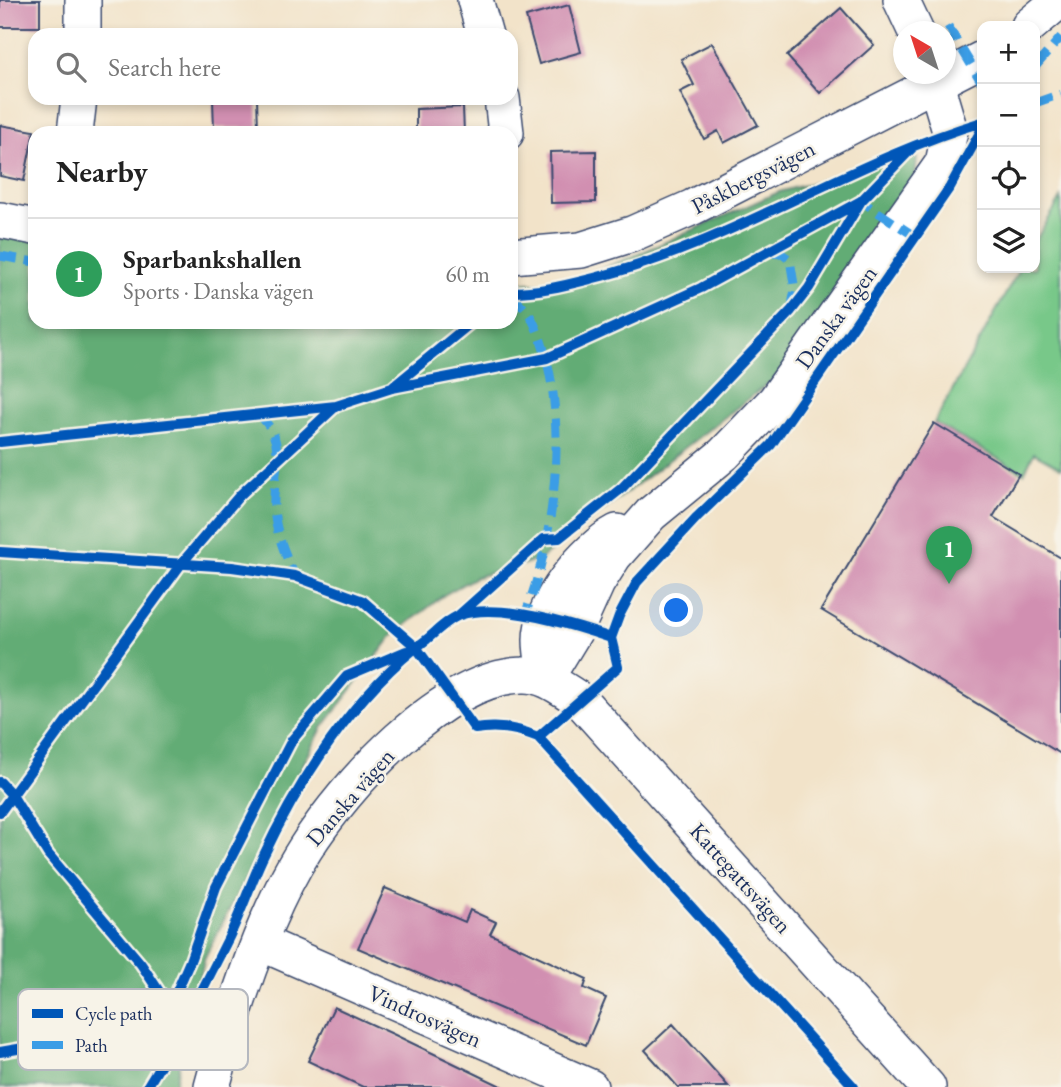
<!DOCTYPE html>
<meta charset="utf-8">
<style>
:root{--surface:#fff;--page:#f2f2f2;--text:#222;--muted:#767676;--line:#e0e0e0;--accent:#db2777}
body{margin:0;font-family:"EB Garamond",serif;background:var(--page);color:var(--text)}
.controls{position:absolute;right:21px;top:21px;display:grid;overflow:hidden;border-radius:14px;box-shadow:0 4px 10px #0003}
.controls button{width:63px;height:63px;display:grid;place-items:center;padding:0;border:0;border-bottom:2px solid var(--line);background:var(--surface);color:var(--text);font:35px sans-serif}
.compass{position:absolute;left:893px;top:21px;width:63px;height:63px;border-radius:50%;background:var(--surface);box-shadow:0 4px 10px #0003;rotate:321deg}
.you{position:absolute;left:677px;top:611px;width:24px;height:24px;margin:-18px;border:5px solid #fff;border-radius:50%;background:#1a73e8;box-shadow:0 0 0 10px #1a73e833}
.badge{display:grid;place-items:center;width:46px;height:46px;border-radius:50%;background:var(--accent);color:#fff;font-size:23px;font-weight:700}
.pin{position:absolute;translate:-50% -58px;filter:drop-shadow(0 2px 4px #0008)}
.pin::after{content:'';position:absolute;top:37px;width:24px;height:21px;background:inherit;clip-path:polygon(0 0,100% 0,50% 100%)}
.list{margin:0;padding:0;list-style:none}
h2{display:flex;justify-content:space-between;align-items:center;height:91px;margin:0;padding:0 28px;font-size:30px}
h2 small{font-size:23px;font-weight:400;color:var(--muted)}
.list li{display:grid;grid-template-columns:46px 1fr auto;gap:21px;align-items:center;box-sizing:border-box;height:112px;padding:0 28px;border-top:2px solid var(--line)}
.list b{display:block;font-size:26px;white-space:nowrap}
.list p{margin:0;font-size:23px;white-space:nowrap;color:var(--muted)}
.list em{font-size:23px;font-style:normal;color:var(--muted)}
.icon{flex:none;width:38px;height:38px;fill:none;stroke:currentColor;stroke-width:2;stroke-linecap:round;stroke-linejoin:round}
.map{position:relative;flex:none;width:1061px;height:1087px;overflow:hidden}
.search{position:absolute;background:var(--surface);box-shadow:0 4px 10px #0003;left:28px;top:28px;width:490px;height:77px;display:flex;align-items:center;gap:18px;box-sizing:border-box;padding:0 24px;border-radius:21px;color:var(--muted);font-size:26px}
.panel{position:absolute;background:var(--surface);box-shadow:0 4px 10px #0003;left:28px;top:126px;width:490px;height:203px;border-radius:21px}
.map>svg:first-child{display:block}
.green{fill:#78c889;stroke:#4a7c74;stroke-width:2}
.forest{fill:#62ac75;stroke:#3e6e6a;stroke-width:2}
.building{fill:#d18fb1}
.lines{fill:none;stroke-linecap:round;stroke-linejoin:round}
.minor-casing{stroke:#3b4a6e;stroke-width:38}
.minor{stroke:#fff;stroke-width:35}
.quiet{stroke:#3b9de6;stroke-width:9;stroke-dasharray:18 9;stroke-linecap:butt}
.cycleway-casing{stroke:#f7f3e8;stroke-width:15}
.cycleway{stroke:#0057b8;stroke-width:10}
.labels{text-anchor:middle;dominant-baseline:central;stroke-width:5;stroke-linejoin:round;paint-order:stroke}
.street-label{font-size:23px;fill:#1b2f5e;stroke:#f7f3e8}
.key{fill:#f7f3e8;stroke:#b5b8bf;stroke-width:2}
.key-label{font-size:19px;fill:#1b2f5e}
</style>
<div class="map">
<svg width="1061" height="1087" viewBox="0 0 1061 1087">
<rect width="100%" height="100%" fill="#f7f3e8"/>
<filter id="ink" filterUnits="userSpaceOnUse"><feTurbulence type="fractalNoise" baseFrequency=".0143" numOctaves="2"/><feDisplacementMap in="SourceGraphic" scale="14" xChannelSelector="R" yChannelSelector="G"/><feConvolveMatrix kernelMatrix="1 2 1 2 8 2 1 2 1" color-interpolation-filters="sRGB"/></filter>
<filter id="wash" filterUnits="userSpaceOnUse"><feTurbulence type="fractalNoise" baseFrequency=".00686" numOctaves="4" result="noise"/><feDisplacementMap in="SourceGraphic" scale="28" xChannelSelector="R" yChannelSelector="G"/><feGaussianBlur stdDeviation="1.57" result="paint"/><feColorMatrix in="noise" values="0 0 0 0 0 0 0 0 0 0 0 0 0 0 0 0 0 1.4 0 .05"/><feComposite in="paint" operator="in"/></filter>
<g filter="url(#wash)">
<rect width="100%" height="100%" fill="#f2e3c9"/>
<path class="green" d="M 1061,198 L 1061,468 L 1034,453 L 1024,473 L 934,423 L 1020,268 L 1035,268 L 1035,241 Z"/>
<path class="forest" d="M 908,157 L 917,158 L 915,177 L 778,376 L 539,560 L 476,577 L 444,595 L 393,635 L 322,728 L 205,957 L 174,1087 L 0,1087 L 0,219 L 35,223 L 35,322 L 511,322 L 511,281 L 556,286 L 632,257 L 779,192 Z"/>
<g id="blocks">
<path class="building" d="M 0,0 L 40,0 L 40,27 L 0,27 Z
M 569,5 L 581,52 L 539,64 L 526,17 Z
M 841,8 L 874,45 L 820,93 L 787,56 Z
M 712,43 L 758,125 L 724,143 L 718,131 L 704,139 L 680,92 L 694,85 L 681,59 Z
M 257,98 L 258,128 L 214,128 L 213,99 Z
M 463,107 L 464,133 L 416,133 L 416,109 Z
M 0,125 L 34,131 L 24,181 L 0,176 Z
M 596,151 L 596,202 L 551,203 L 550,152 Z
M 934,423 L 1019,474 L 993,517 L 1061,558 L 1061,754 L 821,610 Z
M 385,888 L 465,922 L 470,910 L 496,922 L 490,934 L 587,979 L 584,988 L 606,998 L 586,1045 L 358,948 Z
M 334,1007 L 395,1035 L 503,1087 L 363,1087 L 308,1061 Z
M 673,1024 L 729,1087 L 678,1087 L 645,1050 Z"/>
</g>
</g>
<g filter="url(#ink)">
<use href="#blocks" fill-opacity="0" stroke="#3b4a6e" stroke-width="2"/>
<g class="lines">
<defs>
<path id="minor" d="M 83,0 L 83,35
M 475,0 L 485,35
M 901,0 L 916,32
M 1029,26 L 1060,0
M 502,98 L 506,133
M 75,133 L 79,98
M 0,220 L 35,227
M 511,256 L 581,250 L 632,234 L 693,207 L 982,59
M 546,678 L 577,627 L 597,583 L 614,556 L 651,514 L 724,454 L 775,401 L 943,163 L 950,131 L 933,74
M 546,678 C 544,666 541,653 541,640 C 541,603 585,549 617,532
M 261,943 L 590,1087
M 212,1087 C 232,1013 264,913 305,849 C 345,786 442,677 523,675 C 544,674 562,689 580,700 L 928,1087"/>
</defs>
<use href="#minor" class="minor-casing"/>
<use href="#minor" class="minor"/>
<path class="quiet" d="M 948,26 L 982,83
M 1035,67 L 1061,37
M 1035,103 L 1061,94
M 855,204 L 861,201 L 916,237
M 771,253 L 782,254 L 790,260 L 795,290 L 792,305
M 0,256 L 35,262
M 511,295 C 518,302 527,310 532,319 C 572,400 557,535 524,617
M 257,413 C 290,441 272,472 274,509 C 276,534 285,554 295,576"/>
<defs>
<path id="cycleway" d="M 511,292 C 540,292 566,285 594,278 C 731,244 848,162 982,122
M 394,386 L 472,322
M 0,442 L 336,406 L 392,388 L 547,358 L 701,288 L 861,201
M 0,552 L 232,567 L 295,576 L 363,601 L 416,647 L 475,729 C 498,725 517,728 538,737 L 854,1087
M 459,615 L 544,539 L 559,538 L 622,488 L 791,311 L 809,288 L 861,201 L 914,146
M 538,737 L 618,667 L 611,638
M 0,782 L 12,795 L 48,854 L 141,964 L 174,1014
M 0,812 L 181,564 L 240,495 L 336,406
M 0,1052 L 140,1028 L 170,1007 L 190,961 L 216,887 L 292,740 L 347,676 L 406,651
M 147,1087 C 176,1040 202,992 226,943 C 240,916 249,887 262,859 C 298,782 356,691 426,640 C 436,632 448,619 460,615 C 499,602 573,625 611,638 L 619,616 L 637,582 L 697,517 L 771,445 L 950,187 L 982,129"/>
</defs>
<use href="#cycleway" class="cycleway-casing"/>
<use href="#cycleway" class="cycleway"/>
</g>
</g>
<g class="labels">
<g class="street-label">
<text transform="translate(753 177) rotate(-27)">Påskbergsvägen</text>
<text transform="translate(836 317) rotate(-54)">Danska vägen</text>
<text transform="translate(350 797) rotate(-49)">Danska vägen</text>
<text transform="translate(741 878) rotate(48)">Kattegattsvägen</text>
<text transform="translate(425 1016) rotate(24)">Vindrosvägen</text>
</g>
</g>
<rect x="18" y="989" width="230" height="81" rx="10" class="key"/>
<rect x="32" y="1009" width="31" height="9" fill="#0057b8"/>
<rect x="32" y="1041" width="31" height="8" fill="#3b9de6"/>
<g class="key-label">
<text x="75" y="1020">Cycle path</text>
<text x="75" y="1052">Path</text>
</g>
</svg>
<div class="controls">
<button>+</button>
<button>−</button>
<button><svg class="icon" aria-label="locate" viewBox="0 0 24 24"><circle cx="12" cy="12" r="6"/><path d="M12 2v4M12 18v4M2 12h4M18 12h4"/></svg></button>
<button><svg class="icon" aria-label="layers" viewBox="0 0 24 24"><path d="M12 4l9 5-9 5-9-5zM3 14l9 5 9-5"/></svg></button>
</div>
<svg class="compass" viewBox="-18 -18 36 36"><path d="M0-13l5 13h-10z" fill="#e53935"/><path d="M0 13l5-13h-10z" fill="#767676"/></svg>
<div class="you"></div>
<div class="pin badge" style="left:949px;top:584px;background:#2e9e5b">1</div>
<div class="search"><svg class="icon" aria-label="search" viewBox="0 0 24 24"><circle cx="10" cy="10" r="6"/><path d="M15 15l6 6"/></svg>Search here</div>
<section class="panel">
<h2>Nearby<small></small></h2>
<ul class="list">
<li><span class="badge" style="background:#2e9e5b">1</span><div><b>Sparbankshallen</b><p>Sports · Danska vägen</p></div><em>60 m</em></li>
</ul>
</section>
</div>
